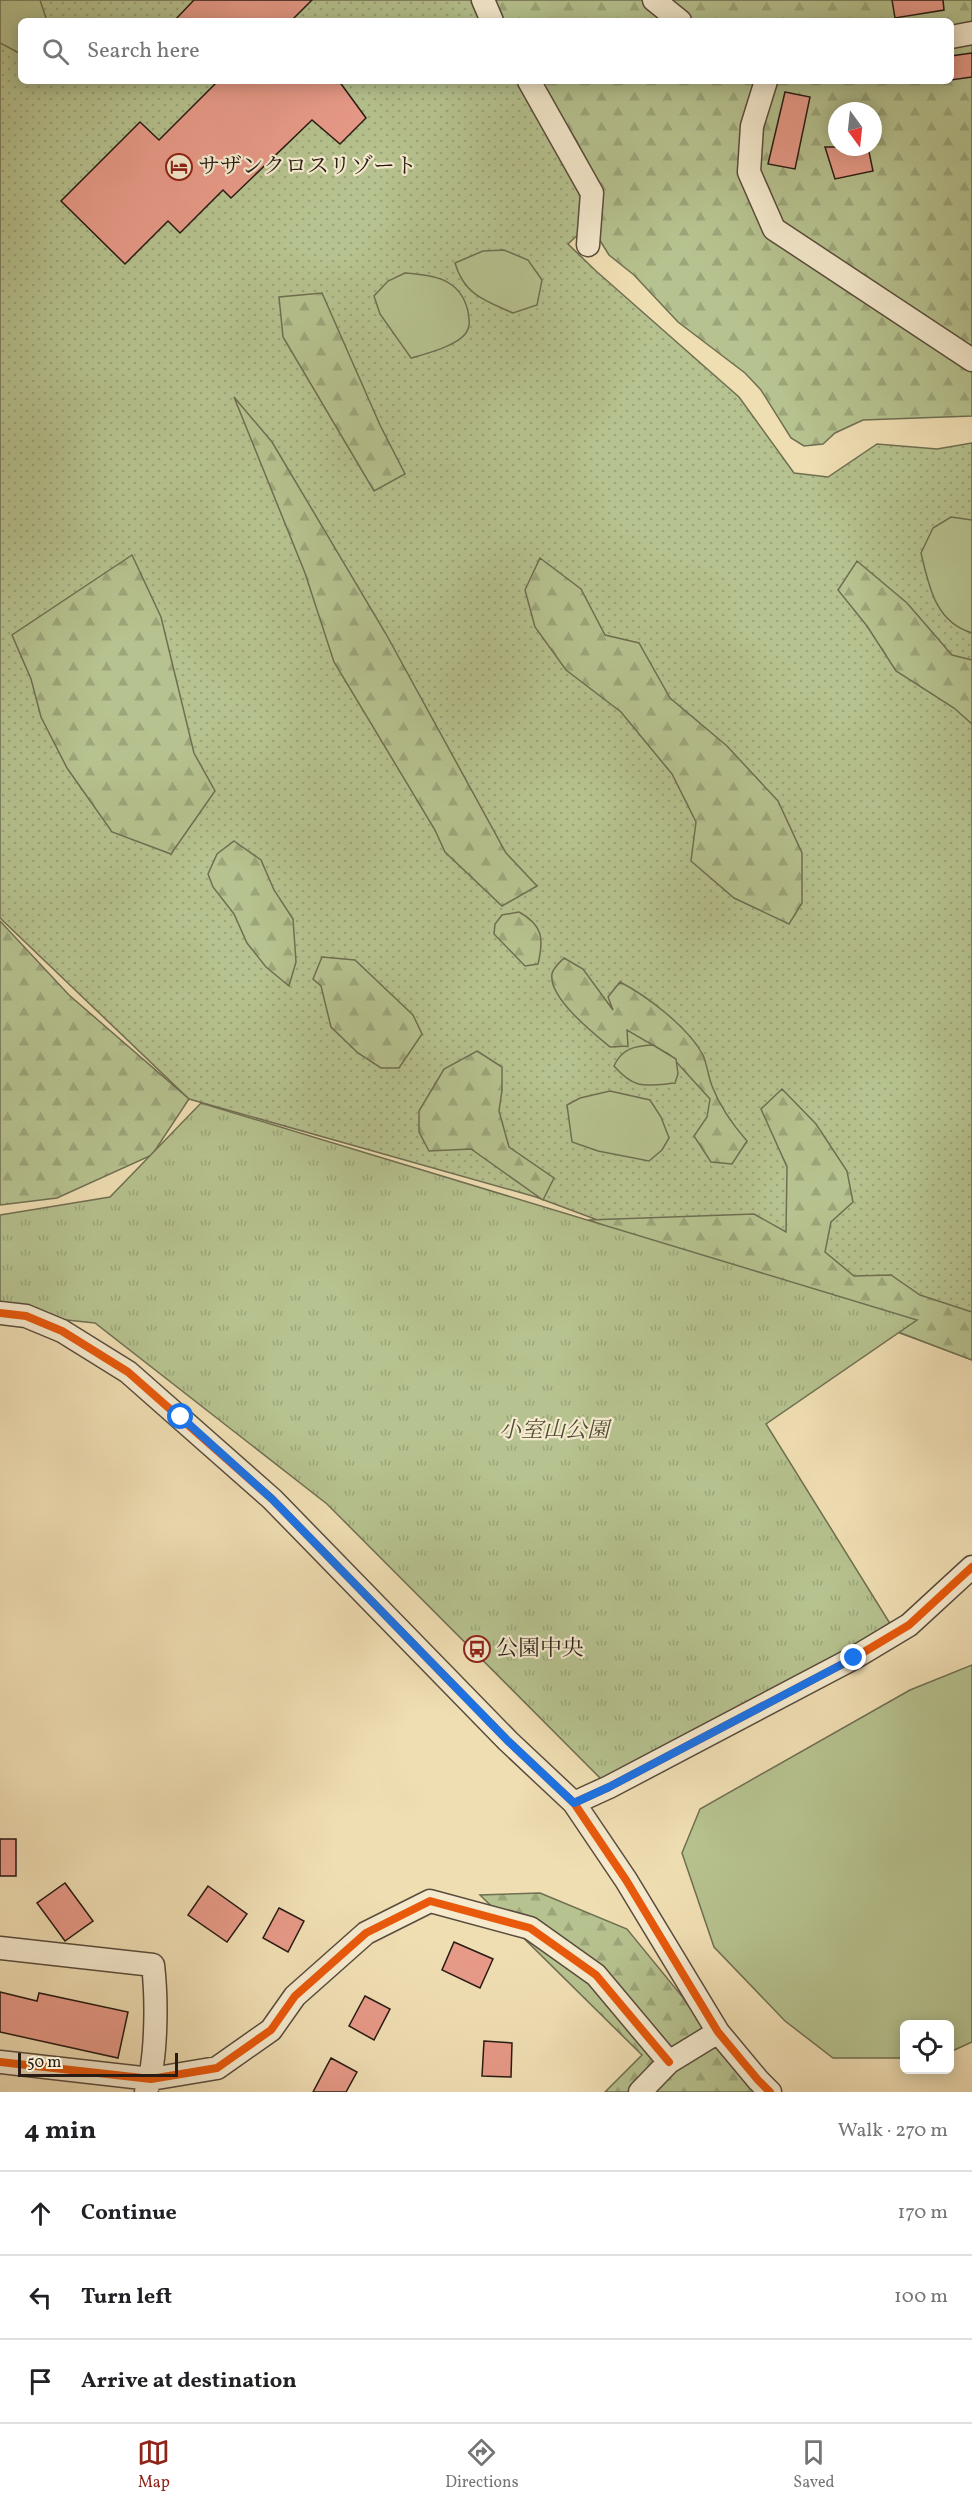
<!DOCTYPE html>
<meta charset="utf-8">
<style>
:root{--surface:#fff;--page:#f2f2f2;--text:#202124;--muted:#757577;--line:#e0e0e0;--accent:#8f2418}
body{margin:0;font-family:Vollkorn,"Noto Serif JP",serif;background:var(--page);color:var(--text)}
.controls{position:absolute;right:18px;bottom:18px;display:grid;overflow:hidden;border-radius:9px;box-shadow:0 3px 15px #0003}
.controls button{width:54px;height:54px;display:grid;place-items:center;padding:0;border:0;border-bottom:2px solid var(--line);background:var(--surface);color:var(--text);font:30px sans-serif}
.compass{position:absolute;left:828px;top:102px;width:54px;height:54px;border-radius:50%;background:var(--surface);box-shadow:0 3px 15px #0003;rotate:165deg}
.scale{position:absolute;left:18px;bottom:15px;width:160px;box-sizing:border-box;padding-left:6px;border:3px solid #281c14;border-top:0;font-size:16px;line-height:21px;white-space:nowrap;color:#281c14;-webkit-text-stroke:4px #f5eace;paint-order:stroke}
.stop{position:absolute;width:18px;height:18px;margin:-14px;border:4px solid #1a73e8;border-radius:50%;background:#fff}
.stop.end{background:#1a73e8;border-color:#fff;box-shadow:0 2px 6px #0008}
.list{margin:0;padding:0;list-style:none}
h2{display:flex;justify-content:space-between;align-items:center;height:78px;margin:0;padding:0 24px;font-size:26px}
h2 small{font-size:20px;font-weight:400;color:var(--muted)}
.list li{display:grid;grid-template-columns:39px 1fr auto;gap:18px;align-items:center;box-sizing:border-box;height:84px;padding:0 24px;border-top:2px solid var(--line)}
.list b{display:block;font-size:22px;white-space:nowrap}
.list em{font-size:20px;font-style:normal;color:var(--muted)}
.icon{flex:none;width:33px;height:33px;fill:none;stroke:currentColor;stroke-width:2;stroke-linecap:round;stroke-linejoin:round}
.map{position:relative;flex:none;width:972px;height:2092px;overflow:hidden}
.search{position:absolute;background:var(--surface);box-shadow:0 3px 15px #0003;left:18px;right:18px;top:18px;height:66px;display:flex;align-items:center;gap:15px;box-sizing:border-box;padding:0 21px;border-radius:9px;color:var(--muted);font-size:22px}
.sheet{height:330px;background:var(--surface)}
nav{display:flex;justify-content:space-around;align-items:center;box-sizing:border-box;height:84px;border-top:2px solid var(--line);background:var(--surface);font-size:16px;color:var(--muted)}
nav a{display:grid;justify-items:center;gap:3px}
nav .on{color:var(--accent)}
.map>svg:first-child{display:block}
.grass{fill:url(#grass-dots);stroke:#6f6f52;stroke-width:1.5}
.forest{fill:url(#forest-firs);stroke:#6f6f52;stroke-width:1.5;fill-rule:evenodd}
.park{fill:url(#park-tufts);stroke:#6f6f52;stroke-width:1.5}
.pitch{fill:#b6c28f;stroke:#6f6f52;stroke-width:1.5}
.building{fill:#e79a88;stroke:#281c14;stroke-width:1.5}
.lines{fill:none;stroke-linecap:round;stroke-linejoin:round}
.minor-casing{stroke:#5a4c3c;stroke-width:25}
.minor{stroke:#f5eace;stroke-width:22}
.cycleway-casing{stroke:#f5eace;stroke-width:11}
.cycleway{stroke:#e8590c;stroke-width:8}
.route{stroke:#1a73e8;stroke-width:8}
.labels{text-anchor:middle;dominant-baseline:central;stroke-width:4.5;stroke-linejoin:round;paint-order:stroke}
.poi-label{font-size:22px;fill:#281c14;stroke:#f5eace;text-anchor:start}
.park-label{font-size:22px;font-style:italic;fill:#534e39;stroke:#f5eace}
</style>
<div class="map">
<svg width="972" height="2092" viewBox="0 0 972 2092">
<defs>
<pattern id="grass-dots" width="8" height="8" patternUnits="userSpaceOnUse" patternTransform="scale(1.5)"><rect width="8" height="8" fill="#b6c28f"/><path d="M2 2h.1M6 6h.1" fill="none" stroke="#9ca67a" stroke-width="1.8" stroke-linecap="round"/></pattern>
<pattern id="forest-firs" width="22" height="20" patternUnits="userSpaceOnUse" patternTransform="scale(1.5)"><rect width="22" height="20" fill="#b6c28f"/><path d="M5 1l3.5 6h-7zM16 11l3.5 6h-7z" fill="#9ca67a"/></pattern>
<pattern id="park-tufts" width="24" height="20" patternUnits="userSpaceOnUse" patternTransform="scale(1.5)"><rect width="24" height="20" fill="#b6c28f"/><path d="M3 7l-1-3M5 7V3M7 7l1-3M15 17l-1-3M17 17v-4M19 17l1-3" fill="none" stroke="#9ca67a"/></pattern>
</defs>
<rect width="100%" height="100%" fill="#f0deb3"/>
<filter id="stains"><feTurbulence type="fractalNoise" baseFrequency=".00333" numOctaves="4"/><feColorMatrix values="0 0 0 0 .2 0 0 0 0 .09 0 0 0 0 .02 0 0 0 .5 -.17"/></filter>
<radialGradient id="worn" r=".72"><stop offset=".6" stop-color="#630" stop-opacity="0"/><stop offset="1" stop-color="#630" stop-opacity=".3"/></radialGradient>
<path class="grass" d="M 0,0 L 505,0 L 516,21 L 21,21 L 21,81 L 546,81 L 602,189 L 600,214 L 568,244 L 596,271 L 739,397 L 794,473 L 828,477 L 877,444 L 937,449 L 972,443 L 972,1360 L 536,1197 L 189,1099 L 0,918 Z"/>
<path class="forest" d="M 487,0 L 972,0 L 972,416 L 863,420 L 835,433 L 823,444 L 804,446 L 791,438 L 761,390 L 745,373 L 678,322 L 634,275 L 609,255 L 599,239 L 602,189 L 576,140 L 538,81 L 951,81 L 951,21 L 499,21 ZM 837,111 L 873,111 L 873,147 L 837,147 Z
M 322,293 L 380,425 L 405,474 L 374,491 L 283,337 L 279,297 Z
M 234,397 L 272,442 L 386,634 L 506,853 L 537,886 L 502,906 L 445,852 L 435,830 L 334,662 L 305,573 Z
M 132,555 L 161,617 L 194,753 L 215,791 L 171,854 L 112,832 L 67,768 L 41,717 L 31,679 L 12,635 Z
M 540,558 L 581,589 L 605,635 L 639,643 L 670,698 L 727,746 L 778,801 L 802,853 L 802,903 L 789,924 L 734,898 L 691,861 L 696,822 L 672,774 L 621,712 L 566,670 L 535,627 L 525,590 Z
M 857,561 L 907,603 L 952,655 L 972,660 L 972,724 L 954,708 L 896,671 L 867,626 L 838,590 Z
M 234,841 L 261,860 L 274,890 L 293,919 L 296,962 L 289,986 L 266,967 L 247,943 L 234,914 L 213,887 L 208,874 L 217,854 Z
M 519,912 C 543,925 544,939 538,964 L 525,966 L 494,934 L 495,924 L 502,915 Z
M 0,921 L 69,995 L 189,1099 L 152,1155 L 57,1198 L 0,1205 Z
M 322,957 L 355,960 L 413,1015 L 422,1034 L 399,1068 L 381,1068 L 358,1053 L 331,1027 L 321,986 L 313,979 Z
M 564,958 L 583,969 L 613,1010 L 608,997 L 620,982 C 647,996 688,1027 703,1055 C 707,1064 708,1076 712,1086 C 720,1107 732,1124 747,1141 L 732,1164 L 711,1162 L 694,1136 L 707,1117 L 710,1099 L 670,1055 L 627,1030 L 628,1046 L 610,1047 C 593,1033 548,997 552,974 C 553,968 559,963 564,958 Z
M 477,1051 L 502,1067 L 502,1090 L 499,1111 L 509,1147 L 554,1178 L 543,1200 L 471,1149 L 429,1151 L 419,1132 L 419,1111 L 444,1069 Z
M 782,1089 L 816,1124 L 847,1171 L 853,1202 L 831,1222 L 825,1252 L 854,1276 L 891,1275 L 920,1295 L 972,1312 L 972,1360 L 785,1289 L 588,1220 L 754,1214 L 786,1232 L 787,1167 L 761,1109 Z
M 540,1893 L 627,1929 L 760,2092 L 605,2092 L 642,2055 L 480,1895 Z"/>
<path class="park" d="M 201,1103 L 917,1320 L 766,1424 L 899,1638 L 609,1787 L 327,1504 L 95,1323 L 0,1313 L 0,1215 L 110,1197 Z"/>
<path class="pitch" d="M 0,0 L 40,0 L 47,21 L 21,21 L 21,54 L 0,43 Z
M 504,250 L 528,260 L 542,280 L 537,305 L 513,313 C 486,301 464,295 455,263 L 483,251 Z
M 405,273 C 433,275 460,278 468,311 C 469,319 471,326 466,333 C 457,346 425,354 411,358 L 380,314 L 374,296 L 388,281 Z
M 951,517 L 972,520 L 972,633 C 935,622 929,586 921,553 L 933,528 Z
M 653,1045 L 676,1059 L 678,1074 L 675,1083 C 645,1086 635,1090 614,1066 C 622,1048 635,1046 653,1045 Z
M 610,1091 L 650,1100 L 661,1117 L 669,1138 L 662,1150 L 649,1161 L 598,1151 L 572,1142 L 567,1105 L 580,1098 Z
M 972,1665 L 972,2042 L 950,2052 L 950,2024 L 904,2024 L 904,2058 L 833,2058 L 785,2021 L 714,1947 L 682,1853 L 700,1809 L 910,1690 Z"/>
<path class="building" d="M 194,0 L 312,0 L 291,21 L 174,21 Z
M 892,0 L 943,0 L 944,10 L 895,18 Z
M 972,53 L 972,77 L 951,80 L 951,56 Z
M 218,81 L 339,81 L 366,118 L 340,144 L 312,120 L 231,198 L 223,190 L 180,233 L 168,221 L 125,264 L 61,201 L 140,122 L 159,140 Z
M 785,92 L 810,97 L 795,169 L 768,164 Z
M 825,147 L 868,147 L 873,171 L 835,179 Z
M 0,1839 L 16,1839 L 16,1876 L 0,1876 Z
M 65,1883 L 93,1921 L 65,1941 L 37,1903 Z
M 208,1886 L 247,1914 L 227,1942 L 188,1915 Z
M 279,1908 L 304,1921 L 288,1952 L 263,1938 Z
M 454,1942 L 493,1959 L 480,1988 L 442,1970 Z
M 0,1992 L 37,2001 L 39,1993 L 128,2012 L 118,2058 L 0,2032 Z
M 365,1996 L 390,2009 L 374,2040 L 349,2026 Z
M 484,2041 L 512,2043 L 511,2077 L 482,2076 Z
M 331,2058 L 357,2072 L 346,2092 L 313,2092 Z"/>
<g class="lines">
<defs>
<path id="minor" d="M 483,0 L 492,21
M 654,0 L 680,21
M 951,37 L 972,33
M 529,81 L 592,193 L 588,245
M 766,81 L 752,126 L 749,172 L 774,229 L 972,360
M 0,1313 L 26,1316 L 62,1331 L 128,1372 L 272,1499 L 508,1741 L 574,1803 L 626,1880 L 718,2032 L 758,2080 L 770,2092
M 574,1803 L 609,1787 L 854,1658 L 909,1625 L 972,1567
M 0,1948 L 153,1965 C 157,1999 157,2060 146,2092
M 0,2062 L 151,2079 L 217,2068 L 271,2030 L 295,1996 L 366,1933 L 430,1901 L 530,1928 L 596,1975 L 669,2062
M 640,2092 L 669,2062 L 718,2032"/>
</defs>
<use href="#minor" class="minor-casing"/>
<use href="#minor" class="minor"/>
<defs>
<path id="cycleway" d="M 0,1313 L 26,1316 L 62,1331 L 128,1372 L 272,1499 L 508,1741 L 574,1803 L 626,1880 L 718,2032 L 758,2080 L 770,2092
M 574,1803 L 609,1787 L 854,1658 L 909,1625 L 972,1567
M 0,2062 L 151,2079 L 217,2068 L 271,2030 L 295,1996 L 366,1933 L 430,1901 L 530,1928 L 596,1975 L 669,2062"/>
</defs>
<use href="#cycleway" class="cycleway-casing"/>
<use href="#cycleway" class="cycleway"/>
</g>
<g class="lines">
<path class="route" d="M 181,1417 L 272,1499 L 508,1741 L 574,1803 L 609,1787 L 854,1658"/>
</g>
<defs>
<symbol id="hotel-ring" viewBox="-11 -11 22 22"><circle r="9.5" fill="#f5eace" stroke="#8f2418" stroke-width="1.5"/><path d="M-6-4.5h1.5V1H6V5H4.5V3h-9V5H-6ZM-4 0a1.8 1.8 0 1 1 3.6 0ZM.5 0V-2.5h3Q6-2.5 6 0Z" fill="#8f2418"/></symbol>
<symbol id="bus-ring" viewBox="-11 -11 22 22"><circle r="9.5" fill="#f5eace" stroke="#8f2418" stroke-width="1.5"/><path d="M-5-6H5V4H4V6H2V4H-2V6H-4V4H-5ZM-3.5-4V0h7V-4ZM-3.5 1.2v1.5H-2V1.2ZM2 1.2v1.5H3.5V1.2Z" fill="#8f2418"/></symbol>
</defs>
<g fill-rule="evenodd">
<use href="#hotel-ring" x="164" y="152" width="30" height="30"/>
<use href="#bus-ring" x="462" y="1634" width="30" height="30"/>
</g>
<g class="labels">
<g class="poi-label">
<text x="198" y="167">サザンクロスリゾート</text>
<text x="496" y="1649">公園中央</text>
</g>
<g class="park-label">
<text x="554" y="1431">小室山公園</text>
</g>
</g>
<rect width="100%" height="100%" filter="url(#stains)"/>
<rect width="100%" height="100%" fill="url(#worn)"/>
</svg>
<div class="controls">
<button><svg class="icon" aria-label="locate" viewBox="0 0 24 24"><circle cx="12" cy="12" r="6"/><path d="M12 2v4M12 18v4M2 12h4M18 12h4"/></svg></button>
</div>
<svg class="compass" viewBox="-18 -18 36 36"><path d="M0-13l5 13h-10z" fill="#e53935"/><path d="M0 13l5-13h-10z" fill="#757577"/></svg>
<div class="scale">50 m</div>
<div class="stop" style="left:181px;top:1417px"></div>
<div class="stop end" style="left:854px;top:1658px"></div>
<div class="search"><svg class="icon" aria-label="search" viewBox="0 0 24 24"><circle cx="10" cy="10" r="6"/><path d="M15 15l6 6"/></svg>Search here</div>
</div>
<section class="sheet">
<h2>4 min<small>Walk · 270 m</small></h2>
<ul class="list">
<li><svg class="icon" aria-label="ahead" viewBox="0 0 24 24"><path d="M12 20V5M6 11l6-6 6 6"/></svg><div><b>Continue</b></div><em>170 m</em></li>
<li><svg class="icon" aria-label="left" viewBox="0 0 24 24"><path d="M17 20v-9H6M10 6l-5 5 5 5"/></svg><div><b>Turn left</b></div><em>100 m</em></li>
<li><svg class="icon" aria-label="arrive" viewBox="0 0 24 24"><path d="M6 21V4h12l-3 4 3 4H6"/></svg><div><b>Arrive at destination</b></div></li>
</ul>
</section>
<nav>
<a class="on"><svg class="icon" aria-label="map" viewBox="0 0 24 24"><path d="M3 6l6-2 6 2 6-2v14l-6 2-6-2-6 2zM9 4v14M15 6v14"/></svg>Map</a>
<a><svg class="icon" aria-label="directions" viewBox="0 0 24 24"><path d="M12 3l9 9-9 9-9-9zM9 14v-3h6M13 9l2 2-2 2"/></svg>Directions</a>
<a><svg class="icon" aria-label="saved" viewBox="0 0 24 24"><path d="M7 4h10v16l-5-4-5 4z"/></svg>Saved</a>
</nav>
